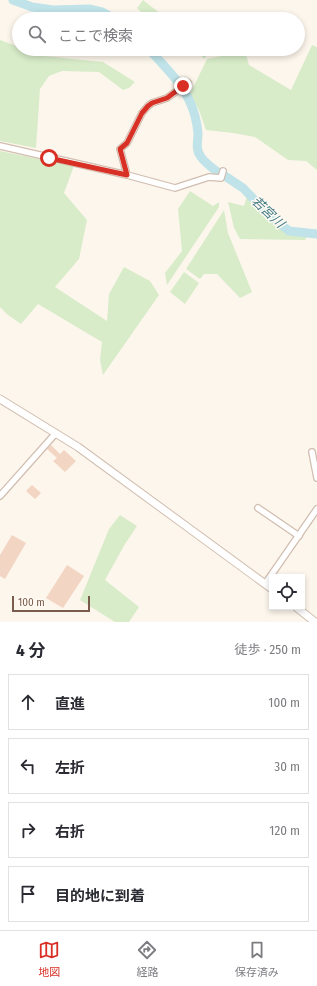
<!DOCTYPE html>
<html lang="ja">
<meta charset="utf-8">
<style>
:root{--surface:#fff;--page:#f2f2f3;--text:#2b2b33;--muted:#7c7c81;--line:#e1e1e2;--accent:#d93025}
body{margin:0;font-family:"Fira Sans Condensed","Noto Sans JP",sans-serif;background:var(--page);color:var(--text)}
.controls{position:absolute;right:12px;bottom:12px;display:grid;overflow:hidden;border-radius:0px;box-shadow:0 2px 6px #0003}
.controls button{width:36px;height:36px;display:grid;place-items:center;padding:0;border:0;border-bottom:1px solid var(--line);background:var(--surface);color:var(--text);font:20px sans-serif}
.scale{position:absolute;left:12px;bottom:10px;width:78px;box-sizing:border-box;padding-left:4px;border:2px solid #7a5c4d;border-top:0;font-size:11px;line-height:14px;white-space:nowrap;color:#7a5c4d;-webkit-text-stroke:3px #fffaf3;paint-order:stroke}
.stop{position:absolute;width:12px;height:12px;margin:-9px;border:3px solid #d93025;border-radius:50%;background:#fff}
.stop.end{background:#d93025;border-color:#fff;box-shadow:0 1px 4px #0008}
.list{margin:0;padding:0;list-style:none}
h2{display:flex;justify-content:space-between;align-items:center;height:52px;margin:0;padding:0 16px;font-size:17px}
h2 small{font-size:13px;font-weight:400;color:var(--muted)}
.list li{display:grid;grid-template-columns:26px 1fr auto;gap:12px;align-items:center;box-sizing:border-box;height:56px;margin:0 8px 8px;padding:0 8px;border:1px solid var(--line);border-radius:0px}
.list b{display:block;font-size:15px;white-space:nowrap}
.list em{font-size:13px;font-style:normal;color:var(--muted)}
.icon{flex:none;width:22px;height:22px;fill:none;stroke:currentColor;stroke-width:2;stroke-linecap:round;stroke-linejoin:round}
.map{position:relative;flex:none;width:317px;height:622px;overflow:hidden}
.search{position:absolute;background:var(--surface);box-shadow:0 2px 6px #0003;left:12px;right:12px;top:12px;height:44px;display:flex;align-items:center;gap:10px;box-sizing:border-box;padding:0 14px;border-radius:22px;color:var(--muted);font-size:15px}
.sheet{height:308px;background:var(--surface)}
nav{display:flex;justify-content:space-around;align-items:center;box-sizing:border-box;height:56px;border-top:1px solid var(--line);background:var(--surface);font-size:11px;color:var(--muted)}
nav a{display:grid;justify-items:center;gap:2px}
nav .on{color:var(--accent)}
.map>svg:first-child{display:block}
.green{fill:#d8ecc9}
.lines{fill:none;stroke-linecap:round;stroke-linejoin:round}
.river{stroke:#bfe3e8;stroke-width:9}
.building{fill:#f3d5c3}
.minor-casing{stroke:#d1beb0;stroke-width:8}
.tertiary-casing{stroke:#d1beb0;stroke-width:9}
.minor{stroke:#fff;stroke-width:5.5}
.tertiary{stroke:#fff;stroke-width:7}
.route{stroke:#d93025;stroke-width:5}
.labels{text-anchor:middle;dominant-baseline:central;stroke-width:3;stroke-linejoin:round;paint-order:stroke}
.water-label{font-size:13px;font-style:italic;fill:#437c86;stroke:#fffaf3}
</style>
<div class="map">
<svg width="317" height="622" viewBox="0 0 317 622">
<rect width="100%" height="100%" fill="#fdf6ec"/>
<path class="green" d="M 143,0 L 166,18 L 179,19 L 148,19 L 137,8 Z
M 0,40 L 19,47 L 19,49 L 25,49 L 44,56 L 103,62 L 135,82 L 129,88 L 123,90 L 99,72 L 62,71 L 49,76 L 40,89 L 36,148 L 0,141 Z
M 312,45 L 317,47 L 317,170 L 306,161 L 288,160 L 255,137 L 233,133 L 206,130 L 199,110 L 190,94 L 207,59 L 245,51 L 249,65 L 291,90 Z
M 196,49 L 205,49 L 207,55 L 204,59 Z
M 0,151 L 74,166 L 64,193 L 87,220 L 79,259 L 55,287 L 107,321 L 109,294 L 124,267 L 150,281 L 159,295 L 103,375 L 100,360 L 102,342 L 38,304 L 21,324 L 8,315 L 0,307 Z
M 190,191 L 213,206 L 219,202 L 219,207 L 167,285 L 165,273 L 182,251 L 178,209 Z
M 247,196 L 282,230 L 290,234 L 307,236 L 305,240 L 240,239 L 234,228 L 228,202 L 244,206 Z
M 224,210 L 228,233 L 252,292 L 240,298 L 217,274 L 204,274 L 200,279 L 186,269 Z
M 184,272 L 199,283 L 185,304 L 170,292 Z
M 120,515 L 137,526 L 125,544 L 105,580 L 139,607 L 129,622 L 115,622 L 80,600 L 109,529 Z"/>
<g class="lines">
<path class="river" d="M 13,0 L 32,7 L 53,10 L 89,9 L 102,12 L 115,19
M 149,49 C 163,65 180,81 189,100 C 194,110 197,123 198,133 C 198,142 195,149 201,157 C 206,164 214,169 220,174
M 225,176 L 243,188 L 267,213 L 289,231 L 317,234"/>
</g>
<path class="building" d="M 51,445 L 60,454 L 64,450 L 76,461 L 65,472 L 53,461 L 57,458 L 47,449 Z
M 32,485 L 41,493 L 35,499 L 26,491 Z
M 12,535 L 26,543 L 5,579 L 0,576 L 0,555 Z
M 67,565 L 84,576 L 63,608 L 46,598 Z"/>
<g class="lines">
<defs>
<path id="minor" d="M 0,146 L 127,175 L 175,188 L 209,177 L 221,178 L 223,171
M 127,175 L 120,149 L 127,143 L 142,113 L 148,106 L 152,103 L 167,98 L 188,83
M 312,452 L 317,478
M 0,496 L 56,433
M 258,508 L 299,536
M 265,584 L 317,509"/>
<path id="tertiary" d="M 0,399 L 78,447 L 272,589
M 296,607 L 315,622"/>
</defs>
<use href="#minor" class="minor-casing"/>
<use href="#tertiary" class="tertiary-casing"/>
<use href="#minor" class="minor"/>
<use href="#tertiary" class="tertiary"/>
</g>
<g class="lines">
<path class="route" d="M 49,158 L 127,175 L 120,149 L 127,143 L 142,113 L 148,106 L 152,103 L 167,98 L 183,86"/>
</g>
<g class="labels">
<g class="water-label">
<text transform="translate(268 212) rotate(43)">若宮川</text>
</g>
</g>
</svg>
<div class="controls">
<button><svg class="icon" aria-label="locate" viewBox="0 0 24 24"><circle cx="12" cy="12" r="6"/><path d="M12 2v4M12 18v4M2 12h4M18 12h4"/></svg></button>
</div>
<div class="scale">100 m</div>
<div class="stop" style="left:49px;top:158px"></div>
<div class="stop end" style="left:183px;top:86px"></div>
<div class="search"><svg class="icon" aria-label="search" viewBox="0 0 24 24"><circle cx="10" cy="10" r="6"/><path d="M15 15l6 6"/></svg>ここで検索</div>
</div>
<section class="sheet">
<h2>4 分<small>徒歩 · 250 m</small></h2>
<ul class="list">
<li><svg class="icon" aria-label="ahead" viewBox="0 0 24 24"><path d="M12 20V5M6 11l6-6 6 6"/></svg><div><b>直進</b></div><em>100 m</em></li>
<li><svg class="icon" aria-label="left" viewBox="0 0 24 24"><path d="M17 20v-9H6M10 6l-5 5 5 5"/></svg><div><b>左折</b></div><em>30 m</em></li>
<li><svg class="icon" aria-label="right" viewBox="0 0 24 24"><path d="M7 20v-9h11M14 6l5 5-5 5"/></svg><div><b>右折</b></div><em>120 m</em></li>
<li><svg class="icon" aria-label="arrive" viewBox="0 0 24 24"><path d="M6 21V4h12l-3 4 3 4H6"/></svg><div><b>目的地に到着</b></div></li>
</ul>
</section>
<nav>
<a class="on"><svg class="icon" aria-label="map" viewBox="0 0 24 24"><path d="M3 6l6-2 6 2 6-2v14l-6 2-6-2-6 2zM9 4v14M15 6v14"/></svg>地図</a>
<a><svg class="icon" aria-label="directions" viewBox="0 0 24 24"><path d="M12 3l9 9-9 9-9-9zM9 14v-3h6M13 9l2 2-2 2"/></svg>経路</a>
<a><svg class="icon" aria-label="saved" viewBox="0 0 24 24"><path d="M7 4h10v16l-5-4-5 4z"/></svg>保存済み</a>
</nav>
